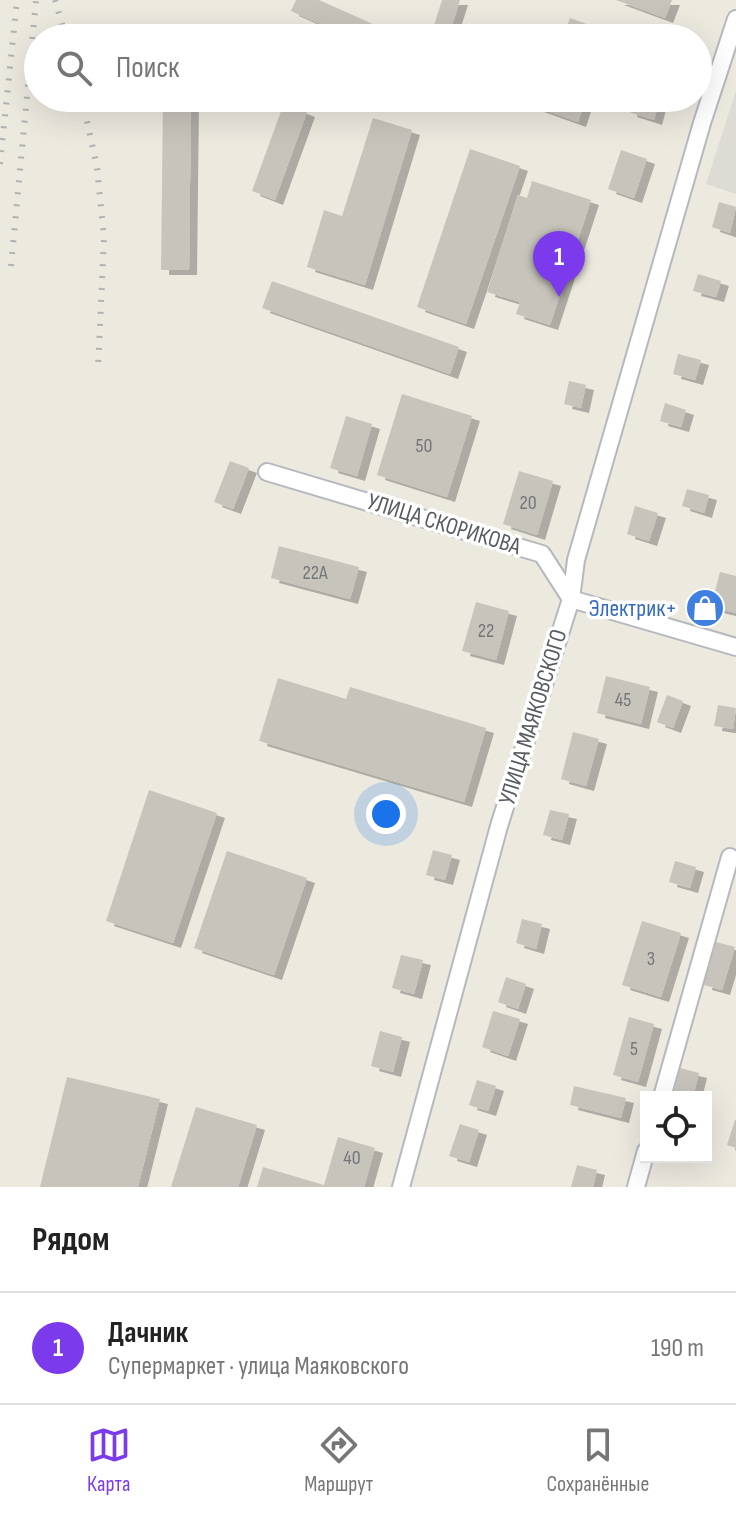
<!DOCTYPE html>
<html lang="ru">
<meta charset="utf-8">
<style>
:root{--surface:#fff;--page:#f2f2f2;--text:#222;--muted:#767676;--line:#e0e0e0;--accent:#7c3aed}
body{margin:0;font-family:"Sofia Sans Condensed",sans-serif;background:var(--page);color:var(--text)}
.controls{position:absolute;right:24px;bottom:24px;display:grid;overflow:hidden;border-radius:0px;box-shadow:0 8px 32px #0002}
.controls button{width:72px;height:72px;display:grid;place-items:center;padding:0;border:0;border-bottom:2px solid var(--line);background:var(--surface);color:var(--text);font:40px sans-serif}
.you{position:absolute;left:386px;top:814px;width:28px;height:28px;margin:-20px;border:6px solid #fff;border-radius:50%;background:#1a73e8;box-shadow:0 0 0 12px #1a73e833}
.badge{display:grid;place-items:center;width:52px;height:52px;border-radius:50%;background:var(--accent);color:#fff;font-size:26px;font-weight:700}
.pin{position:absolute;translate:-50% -66px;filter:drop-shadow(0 2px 4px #0008)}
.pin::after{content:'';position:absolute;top:42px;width:28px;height:24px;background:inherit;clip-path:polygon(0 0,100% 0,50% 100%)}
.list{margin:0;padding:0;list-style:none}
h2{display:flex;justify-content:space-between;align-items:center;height:104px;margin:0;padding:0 32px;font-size:34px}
h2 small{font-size:26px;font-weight:400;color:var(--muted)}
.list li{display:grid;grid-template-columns:52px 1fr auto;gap:24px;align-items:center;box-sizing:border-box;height:112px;padding:0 32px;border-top:2px solid var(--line)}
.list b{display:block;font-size:30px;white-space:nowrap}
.list p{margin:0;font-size:26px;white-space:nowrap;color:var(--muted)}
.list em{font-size:26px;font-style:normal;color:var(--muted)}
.icon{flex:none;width:44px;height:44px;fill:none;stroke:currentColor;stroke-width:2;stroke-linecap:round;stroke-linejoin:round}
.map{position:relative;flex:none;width:736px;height:1187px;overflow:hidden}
.search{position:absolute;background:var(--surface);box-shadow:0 8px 32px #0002;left:24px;right:24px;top:24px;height:88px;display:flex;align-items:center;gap:20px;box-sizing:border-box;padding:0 28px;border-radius:44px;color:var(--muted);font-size:30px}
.sheet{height:216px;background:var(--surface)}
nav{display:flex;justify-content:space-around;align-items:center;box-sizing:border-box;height:112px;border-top:2px solid var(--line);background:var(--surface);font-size:22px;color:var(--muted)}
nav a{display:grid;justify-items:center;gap:4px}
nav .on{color:var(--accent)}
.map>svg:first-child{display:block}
.industrial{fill:#dcdbd4}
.building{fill:#c7c4bc;filter:url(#shadow)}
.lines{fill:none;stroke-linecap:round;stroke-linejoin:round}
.minor-casing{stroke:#b5b8bd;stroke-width:20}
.minor{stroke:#fff;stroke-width:16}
.rail{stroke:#b1b2b2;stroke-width:6;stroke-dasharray:2 10;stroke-linecap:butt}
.labels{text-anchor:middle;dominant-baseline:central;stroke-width:7;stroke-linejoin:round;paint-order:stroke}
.number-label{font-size:20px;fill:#747678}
.street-label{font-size:24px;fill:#585c61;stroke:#fff}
.shop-label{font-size:24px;fill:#366cbe;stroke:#fff;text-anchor:end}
</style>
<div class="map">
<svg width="736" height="1187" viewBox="0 0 736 1187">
<defs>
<filter id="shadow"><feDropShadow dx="8" dy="5" stdDeviation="0" flood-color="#0004"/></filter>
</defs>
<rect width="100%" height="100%" fill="#ece9df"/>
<path class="industrial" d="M 736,91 L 736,194 L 706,184 Z"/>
<path class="building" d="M 296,0 L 319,0 L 384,29 L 379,38 L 352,38 L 291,11 Z
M 442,0 L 460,0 L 448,38 L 430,38 Z
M 616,0 L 672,0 L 665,18 Z
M 570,18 L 609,32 L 607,38 L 563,38 Z
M 163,98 L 191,98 L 189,270 L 161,270 Z
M 511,98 L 586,98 L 578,122 Z
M 633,98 L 660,98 L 654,120 L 629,112 Z
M 284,103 L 307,112 L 275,200 L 252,191 Z
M 373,118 L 412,130 L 365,285 L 307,267 L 324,210 L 342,216 Z
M 470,149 L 520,166 L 466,324 L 417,307 Z
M 621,150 L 647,159 L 634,198 L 608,189 Z
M 532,181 L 591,200 L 550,325 L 516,314 L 520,302 L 487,292 L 518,195 L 527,198 Z
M 719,202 L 736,207 L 730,233 L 712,227 Z
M 698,274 L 721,281 L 716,297 L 693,291 Z
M 272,281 L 459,347 L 450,374 L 262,308 Z
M 678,354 L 701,360 L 695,380 L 673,374 Z
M 569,381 L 586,385 L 581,408 L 564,404 Z
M 402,394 L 472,416 L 447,497 L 377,475 Z
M 665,403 L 686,410 L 681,427 L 660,421 Z
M 346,416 L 372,424 L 357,476 L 330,468 Z
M 230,461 L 249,468 L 233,509 L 214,502 Z
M 519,471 L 553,481 L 537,535 L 503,524 Z
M 687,489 L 709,495 L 704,513 L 682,506 Z
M 635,506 L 658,513 L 649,541 L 627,534 Z
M 279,546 L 359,567 L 350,599 L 271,578 Z
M 720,572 L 736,576 L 736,613 L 711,607 Z
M 476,602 L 509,611 L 496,660 L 462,651 Z
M 606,676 L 650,687 L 641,724 L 597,713 Z
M 278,678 L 346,699 L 350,687 L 486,728 L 464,802 L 259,741 Z
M 667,695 L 683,701 L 673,728 L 657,722 Z
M 718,705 L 736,708 L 733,729 L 714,726 Z
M 573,732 L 599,739 L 586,786 L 561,779 Z
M 149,790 L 217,813 L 173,943 L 106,921 Z
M 550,810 L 569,814 L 562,840 L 543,835 Z
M 433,850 L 452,855 L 445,880 L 426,875 Z
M 227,851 L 307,878 L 274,975 L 194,948 Z
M 675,861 L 696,867 L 690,888 L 669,882 Z
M 522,919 L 542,924 L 536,949 L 516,943 Z
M 642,921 L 681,933 L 661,997 L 622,985 Z
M 716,942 L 735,947 L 722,990 L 704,985 Z
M 401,955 L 423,960 L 414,994 L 392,988 Z
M 506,977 L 526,984 L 518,1009 L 498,1002 Z
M 493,1011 L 520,1019 L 508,1056 L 482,1047 Z
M 629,1017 L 654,1024 L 638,1082 L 613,1075 Z
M 380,1031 L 402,1037 L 393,1072 L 371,1066 Z
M 680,1068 L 699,1073 L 693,1097 L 674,1093 Z
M 67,1077 L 160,1099 L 138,1187 L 40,1187 Z
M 477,1080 L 496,1086 L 488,1111 L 469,1105 Z
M 574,1086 L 626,1098 L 621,1118 L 570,1105 Z
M 196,1107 L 257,1125 L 238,1187 L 171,1187 Z
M 735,1120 L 736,1120 L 736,1148 L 727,1145 Z
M 460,1124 L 479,1130 L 469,1162 L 449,1156 Z
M 338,1137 L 375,1148 L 364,1187 L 257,1187 L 263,1167 L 324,1185 Z
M 577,1165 L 597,1170 L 593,1187 L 571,1187 Z"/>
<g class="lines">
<defs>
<path id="minor" d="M 267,472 L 542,554 L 571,599 L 736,647
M 662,1097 L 730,857
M 401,1187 L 499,826 L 571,599 L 576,560 L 702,123 L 736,19
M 636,1187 L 646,1151"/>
</defs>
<use href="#minor" class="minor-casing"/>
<use href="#minor" class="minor"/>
<path class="rail" d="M 55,0 L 66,38
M 82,98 L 97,167 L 104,238 L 98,368
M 0,164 L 17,0
M 11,266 L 36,0"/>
</g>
<defs>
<symbol id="shop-disc" viewBox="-11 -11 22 22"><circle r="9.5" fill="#3f7fe0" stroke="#fff"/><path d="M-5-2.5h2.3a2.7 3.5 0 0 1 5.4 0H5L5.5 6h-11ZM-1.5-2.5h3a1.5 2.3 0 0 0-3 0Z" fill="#fff"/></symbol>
</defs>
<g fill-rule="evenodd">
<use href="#shop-disc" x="683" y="586" width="44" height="44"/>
</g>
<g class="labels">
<g class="number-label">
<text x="424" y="446">50</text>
<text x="528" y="503">20</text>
<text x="315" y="573">22А</text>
<text x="486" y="631">22</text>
<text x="623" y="700">45</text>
<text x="651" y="959">3</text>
<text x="634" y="1049">5</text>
<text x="352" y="1158">40</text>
</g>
<g class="street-label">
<text transform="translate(444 524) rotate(17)">УЛИЦА СКОРИКОВА</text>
<text transform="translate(533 717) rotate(-73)">УЛИЦА МАЯКОВСКОГО</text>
</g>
<g class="shop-label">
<text x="677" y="608">Электрик+</text>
</g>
</g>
</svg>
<div class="controls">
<button><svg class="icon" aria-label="locate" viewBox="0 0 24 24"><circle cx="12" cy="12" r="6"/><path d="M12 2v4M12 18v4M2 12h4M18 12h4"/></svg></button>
</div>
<div class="you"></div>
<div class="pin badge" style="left:559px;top:297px">1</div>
<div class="search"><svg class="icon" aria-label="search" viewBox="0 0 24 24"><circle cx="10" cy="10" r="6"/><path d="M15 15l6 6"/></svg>Поиск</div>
</div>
<section class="sheet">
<h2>Рядом<small></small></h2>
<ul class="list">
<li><span class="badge">1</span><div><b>Дачник</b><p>Супермаркет · улица Маяковского</p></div><em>190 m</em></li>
</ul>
</section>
<nav>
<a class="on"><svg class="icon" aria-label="map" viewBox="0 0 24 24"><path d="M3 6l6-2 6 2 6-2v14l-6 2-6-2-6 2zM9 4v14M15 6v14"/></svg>Карта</a>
<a><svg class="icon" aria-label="directions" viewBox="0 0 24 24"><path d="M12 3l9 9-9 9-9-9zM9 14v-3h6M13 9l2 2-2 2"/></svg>Маршрут</a>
<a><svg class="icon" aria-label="saved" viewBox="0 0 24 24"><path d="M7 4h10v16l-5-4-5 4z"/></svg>Сохранённые</a>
</nav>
